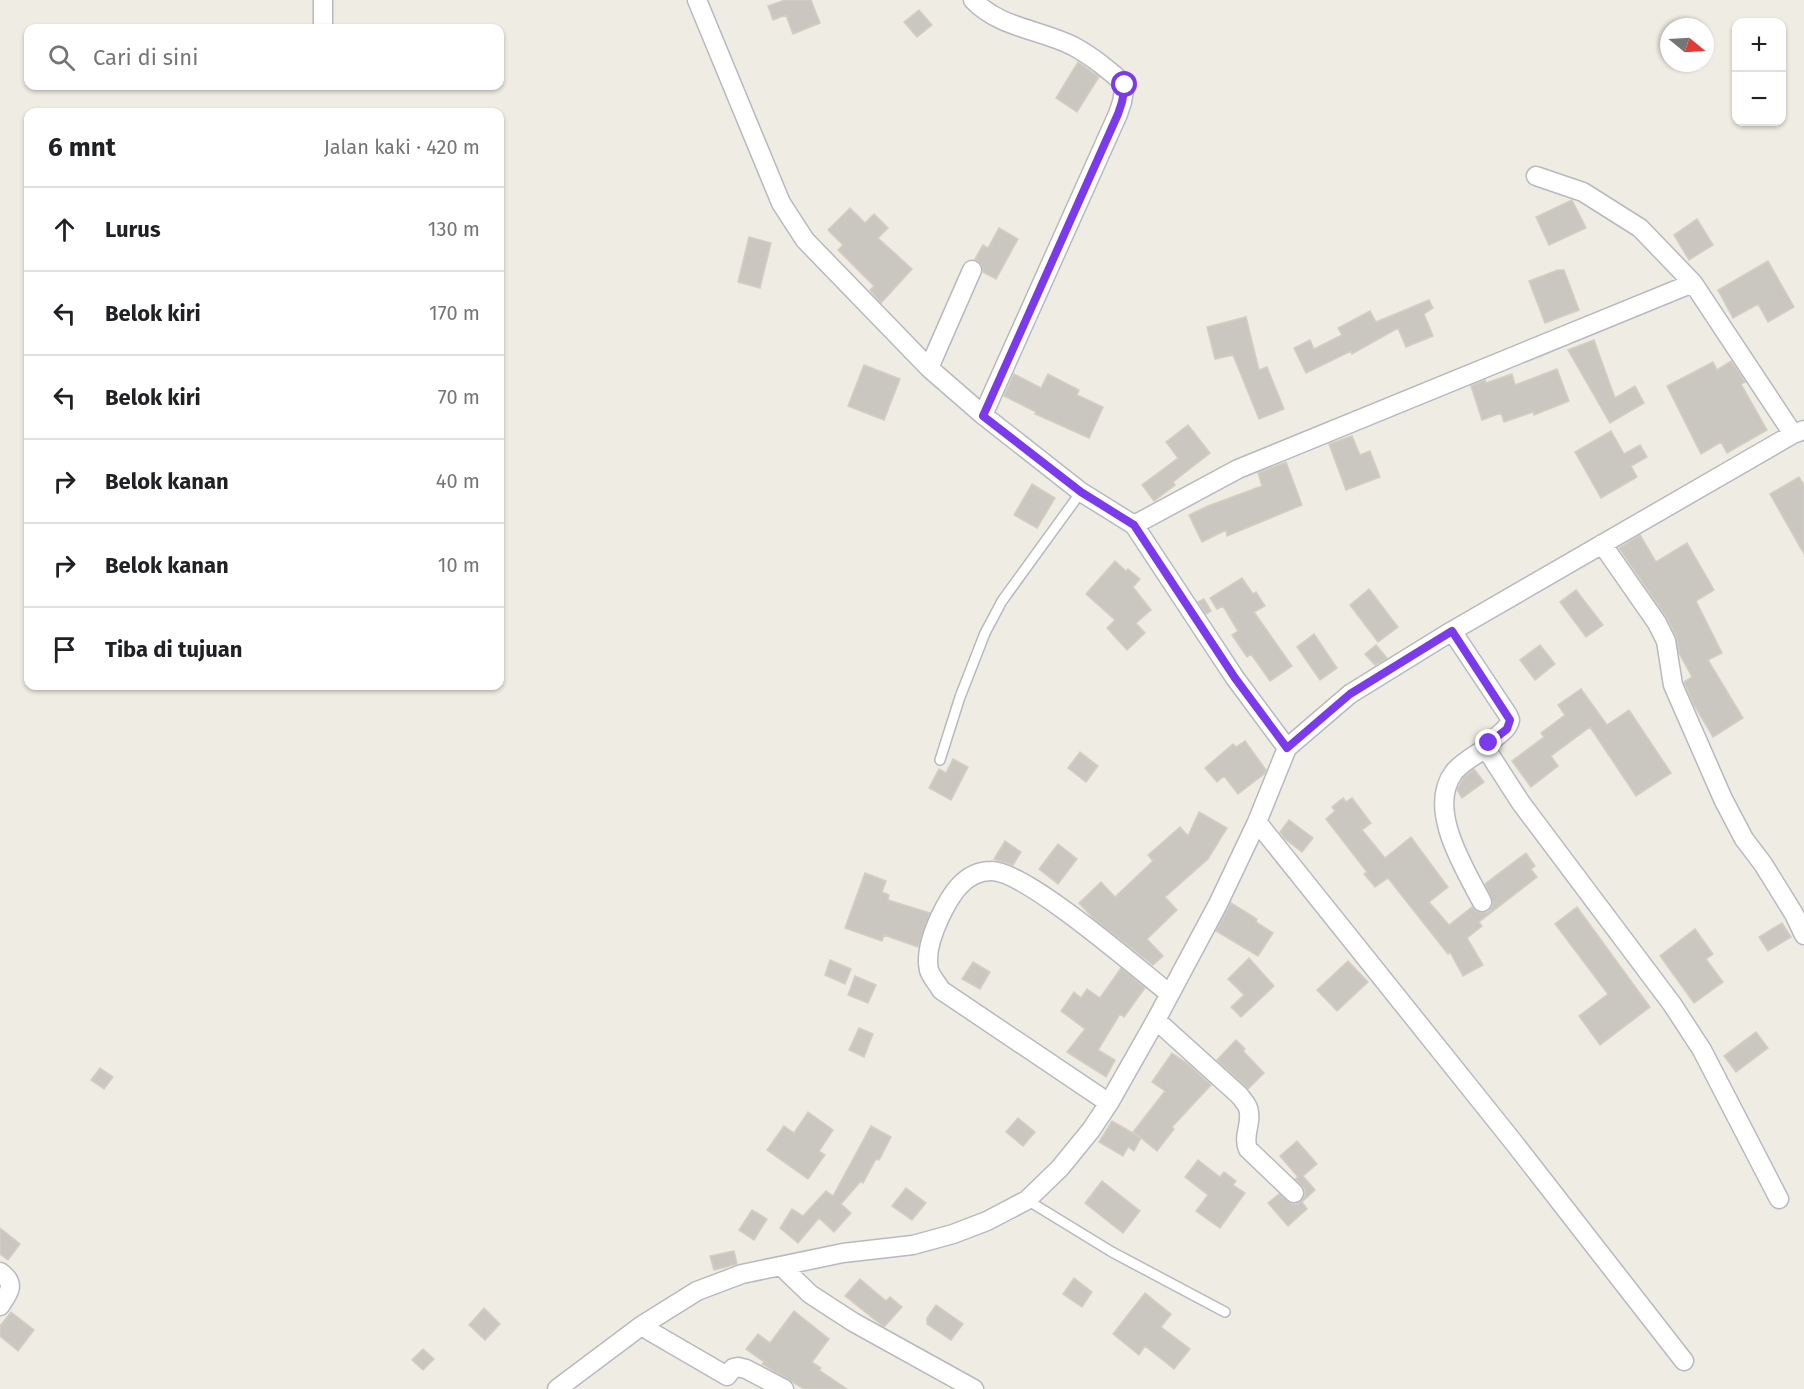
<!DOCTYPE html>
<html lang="id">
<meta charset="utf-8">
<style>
:root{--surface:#fff;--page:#f2f2f2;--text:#202124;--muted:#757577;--line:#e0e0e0}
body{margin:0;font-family:"Fira Sans",sans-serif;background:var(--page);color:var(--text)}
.controls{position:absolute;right:18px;top:18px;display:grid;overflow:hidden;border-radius:12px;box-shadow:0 2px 4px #0004}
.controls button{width:54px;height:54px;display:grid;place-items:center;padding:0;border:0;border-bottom:2px solid var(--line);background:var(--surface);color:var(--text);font:30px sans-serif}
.compass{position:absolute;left:1660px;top:18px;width:54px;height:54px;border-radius:50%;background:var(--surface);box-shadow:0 2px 4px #0004;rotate:108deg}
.stop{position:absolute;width:18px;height:18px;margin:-14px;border:4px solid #7c3aed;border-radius:50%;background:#fff}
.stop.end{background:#7c3aed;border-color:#fff;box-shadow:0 2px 6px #0008}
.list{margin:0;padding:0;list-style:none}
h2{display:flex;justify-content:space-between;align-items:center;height:78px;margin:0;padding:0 24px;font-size:26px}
h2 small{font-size:20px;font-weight:400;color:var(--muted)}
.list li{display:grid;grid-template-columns:39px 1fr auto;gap:18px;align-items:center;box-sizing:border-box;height:84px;padding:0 24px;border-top:2px solid var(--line)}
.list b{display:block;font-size:22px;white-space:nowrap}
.list em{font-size:20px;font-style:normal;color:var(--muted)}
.icon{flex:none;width:33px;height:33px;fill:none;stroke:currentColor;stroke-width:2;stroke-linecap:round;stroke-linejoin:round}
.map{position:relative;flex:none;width:1804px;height:1389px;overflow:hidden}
.search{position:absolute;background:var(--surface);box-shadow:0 2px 4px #0004;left:24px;top:24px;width:480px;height:66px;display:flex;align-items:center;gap:15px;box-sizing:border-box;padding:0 21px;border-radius:12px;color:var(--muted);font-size:22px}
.panel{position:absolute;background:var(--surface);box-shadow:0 2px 4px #0004;left:24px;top:108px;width:480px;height:582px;border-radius:12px}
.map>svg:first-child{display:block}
.building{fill:#cac7c0;stroke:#d4cec1;stroke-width:1.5}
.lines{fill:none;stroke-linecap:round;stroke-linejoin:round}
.service-casing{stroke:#b6babf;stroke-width:12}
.minor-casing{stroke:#b6babf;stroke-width:21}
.service{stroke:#fff;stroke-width:9}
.minor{stroke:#fff;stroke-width:18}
.route{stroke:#7c3aed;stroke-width:8}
</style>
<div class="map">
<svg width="1804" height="1389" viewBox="0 0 1804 1389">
<rect width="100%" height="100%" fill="#efece3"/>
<path class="building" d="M 785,0 L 811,0 L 820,23 L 793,34 L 786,15 L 773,20 L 768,6 Z
M 919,10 L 932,25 L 917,37 L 904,22 Z
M 1078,62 L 1099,77 L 1077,112 L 1056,98 Z
M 1572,200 L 1586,228 L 1549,245 L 1536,217 Z
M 850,208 L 865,223 L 874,214 L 888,228 L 878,238 L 912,269 L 881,303 L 870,290 L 874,286 L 838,250 L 843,245 L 828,230 Z
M 1697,219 L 1713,245 L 1689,260 L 1674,235 Z
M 999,228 L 1018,239 L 996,279 L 983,272 L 981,264 L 975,259 L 983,245 L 988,248 Z
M 749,237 L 771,243 L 760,288 L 738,282 Z
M 1768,261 L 1794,307 L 1768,322 L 1758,304 L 1733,318 L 1718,290 Z
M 1558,270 L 1564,270 L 1579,310 L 1545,323 L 1529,281 Z
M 1429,300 L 1433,308 L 1424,314 L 1433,336 L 1406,347 L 1398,328 L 1352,354 L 1351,351 L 1306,373 L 1294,348 L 1310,340 L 1314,349 L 1342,335 L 1338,328 L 1370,311 L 1376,322 Z
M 1246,317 L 1259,370 L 1267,367 L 1284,409 L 1259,419 L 1233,355 L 1215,359 L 1207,327 Z
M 1594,340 L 1615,398 L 1635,386 L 1644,403 L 1610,423 L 1568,350 Z
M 1731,361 L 1745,382 L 1741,384 L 1767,430 L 1727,453 L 1721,442 L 1701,454 L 1667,386 L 1713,362 L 1717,370 Z
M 864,365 L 900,379 L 884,420 L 848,406 Z
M 1557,369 L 1569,401 L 1534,415 L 1533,412 L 1504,422 L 1501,413 L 1482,420 L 1471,386 L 1485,380 L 1486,383 L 1512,374 L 1515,385 Z
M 1014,374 L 1041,388 L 1048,374 L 1079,390 L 1077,395 L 1103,407 L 1089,438 L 1035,414 L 1036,412 L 1004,396 Z
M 1188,425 L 1210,453 L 1173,482 L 1175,485 L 1154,501 L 1142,485 L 1178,458 L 1166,442 Z
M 1611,431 L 1624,454 L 1640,445 L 1647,457 L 1631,466 L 1637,477 L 1601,498 L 1575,452 Z
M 1352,436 L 1360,455 L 1370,451 L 1380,477 L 1346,490 L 1329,444 Z
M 1286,462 L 1302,505 L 1227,536 L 1226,530 L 1202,542 L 1189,515 L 1208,506 L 1262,486 L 1258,473 Z
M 1799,477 L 1804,485 L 1804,554 L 1770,494 Z
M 1032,484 L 1055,498 L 1037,528 L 1014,515 Z
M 1640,535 L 1656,562 L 1687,543 L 1714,590 L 1696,601 L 1722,653 L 1708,660 L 1743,718 L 1713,737 L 1694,705 L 1684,682 L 1692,677 L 1679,653 L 1676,636 L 1667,618 L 1619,548 Z
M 1115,561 L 1126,571 L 1128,569 L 1140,579 L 1133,587 L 1151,610 L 1136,623 L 1145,633 L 1127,650 L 1107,628 L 1115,620 L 1086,594 Z
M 1242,578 L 1253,594 L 1256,592 L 1265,606 L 1254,612 L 1292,666 L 1270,681 L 1251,654 L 1247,657 L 1232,635 L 1238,631 L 1223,606 L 1217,609 L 1210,598 Z
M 1369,589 L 1398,627 L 1378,642 L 1350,605 Z
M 1576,590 L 1603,625 L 1586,637 L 1560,602 Z
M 1204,599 L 1211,611 L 1206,614 L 1198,602 Z
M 1314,634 L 1337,668 L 1320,680 L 1297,647 Z
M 1376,645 L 1387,658 L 1375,665 L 1365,654 Z
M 1540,645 L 1555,664 L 1535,680 L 1520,660 Z
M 1581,689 L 1607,725 L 1629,710 L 1671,773 L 1636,796 L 1590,727 L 1551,756 L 1558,766 L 1531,787 L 1512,761 L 1544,737 L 1541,733 L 1565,715 L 1558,705 Z
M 1245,741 L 1266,770 L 1264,774 L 1238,794 L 1224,776 L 1217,782 L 1205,768 L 1233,744 L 1236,747 Z
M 1080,752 L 1098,766 L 1086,782 L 1068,768 Z
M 953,759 L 968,767 L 951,800 L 929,788 L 939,769 L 946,773 Z
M 1474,769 L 1484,782 L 1462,798 L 1457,790 L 1463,778 Z
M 1343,798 L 1346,802 L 1352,798 L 1371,823 L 1362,830 L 1385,858 L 1411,837 L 1448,887 L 1429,902 L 1449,925 L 1472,907 L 1476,911 L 1481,913 L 1488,912 L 1492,907 L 1493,902 L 1485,884 L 1526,853 L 1535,866 L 1531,869 L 1537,877 L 1479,922 L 1482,926 L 1467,938 L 1483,965 L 1463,976 L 1450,952 L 1448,954 L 1388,878 L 1375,887 L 1364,874 L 1367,872 L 1326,819 L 1335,811 L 1332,807 Z
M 1199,812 L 1227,828 L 1208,859 L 1165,897 L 1177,910 L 1147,939 L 1163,956 L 1153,965 L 1093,918 L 1079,903 L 1101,882 L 1115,897 L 1153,861 L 1148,855 L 1180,827 L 1188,836 Z
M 1289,820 L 1313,838 L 1302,852 L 1285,839 L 1280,832 Z
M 1005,841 L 1021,852 L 1013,865 L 994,859 Z
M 1058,844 L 1077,859 L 1058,884 L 1039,869 Z
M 865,873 L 886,881 L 882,892 L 889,895 L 888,900 L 930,913 L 918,947 L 884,935 L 882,941 L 845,928 Z
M 1231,903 L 1257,919 L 1256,922 L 1273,933 L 1258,956 L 1216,931 Z
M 1577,907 L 1650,1007 L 1600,1045 L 1579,1016 L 1608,994 L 1555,924 Z
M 1782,923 L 1791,937 L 1768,951 L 1759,937 Z
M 1695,929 L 1713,954 L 1706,959 L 1723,982 L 1694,1003 L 1660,956 Z
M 1249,958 L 1274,986 L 1241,1017 L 1231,1007 L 1244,995 L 1228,979 Z
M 830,960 L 851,969 L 845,984 L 825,975 Z
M 1348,961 L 1368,982 L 1337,1011 L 1317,990 Z
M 973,962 L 990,972 L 980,989 L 962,979 Z
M 1121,968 L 1145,988 L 1124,1017 L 1120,1014 L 1098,1050 L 1115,1060 L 1106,1077 L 1067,1052 L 1085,1029 L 1061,1011 L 1074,992 L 1081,998 L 1087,989 L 1100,998 Z
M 855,976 L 876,985 L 868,1003 L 848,995 Z
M 859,1028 L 873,1034 L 864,1057 L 849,1050 Z
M 1756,1032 L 1768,1048 L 1736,1072 L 1724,1056 Z
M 1236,1040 L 1245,1049 L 1243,1051 L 1264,1073 L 1248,1089 L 1217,1060 Z
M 1172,1053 L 1188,1064 L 1211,1085 L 1172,1127 L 1174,1129 L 1157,1151 L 1141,1138 L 1134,1151 L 1128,1147 L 1123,1156 L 1099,1142 L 1112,1121 L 1140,1137 L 1133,1132 L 1165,1091 L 1152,1082 Z
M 100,1068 L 113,1077 L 104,1089 L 91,1080 Z
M 808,1112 L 833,1130 L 819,1151 L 825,1155 L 808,1179 L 767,1150 L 784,1126 L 794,1133 Z
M 1018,1118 L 1035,1132 L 1023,1146 L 1006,1132 Z
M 871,1126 L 891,1137 L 879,1160 L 876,1159 L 863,1183 L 861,1181 L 841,1204 L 851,1213 L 834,1232 L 819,1218 L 798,1243 L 780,1228 L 792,1209 L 803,1216 L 826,1191 L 833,1196 Z
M 1297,1141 L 1317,1164 L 1303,1176 L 1315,1190 L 1302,1202 L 1307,1209 L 1288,1226 L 1268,1203 L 1279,1194 L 1292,1204 L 1298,1204 L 1305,1196 L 1305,1189 L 1295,1179 L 1298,1177 L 1280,1156 Z
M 1198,1160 L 1220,1177 L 1224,1172 L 1236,1181 L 1233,1185 L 1245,1193 L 1220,1228 L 1196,1211 L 1208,1195 L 1185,1177 Z
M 1102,1181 L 1140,1211 L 1123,1233 L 1085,1203 Z
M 906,1188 L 926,1203 L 912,1220 L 892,1206 Z
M 752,1210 L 767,1219 L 754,1240 L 739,1230 Z
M 0,1228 L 20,1244 L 8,1260 L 0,1254 Z
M 734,1251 L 737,1264 L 714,1270 L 710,1256 Z
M 1074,1278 L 1092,1292 L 1082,1307 L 1063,1294 Z
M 860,1279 L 886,1301 L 890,1297 L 902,1307 L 884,1327 L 845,1296 Z
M 1145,1293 L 1171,1314 L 1161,1327 L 1190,1349 L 1174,1369 L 1145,1346 L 1139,1355 L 1113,1334 Z
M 936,1305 L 963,1324 L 951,1340 L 927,1324 L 927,1318 Z
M 484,1308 L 500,1324 L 485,1340 L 469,1325 Z
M 794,1311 L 829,1339 L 812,1362 L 821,1368 L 819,1370 L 847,1389 L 804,1389 L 762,1364 L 764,1362 L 746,1349 L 758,1334 L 770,1343 Z
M 11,1312 L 34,1330 L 18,1351 L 0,1336 L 0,1326 Z
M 423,1349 L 434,1359 L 423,1370 L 412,1360 Z"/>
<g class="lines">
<defs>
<path id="service" d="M 940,760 L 960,697 L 985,633 L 1002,601 L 1081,492
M 1027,1200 L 1112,1252 L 1225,1312"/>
<path id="minor" d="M 697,0 L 781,203 L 805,240 L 929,368 L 983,415 L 1081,492 L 1134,525 L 1235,678 L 1287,748 L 1350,694 L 1452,631 L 1793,434
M 973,0 C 1000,28 1039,29 1073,46 C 1090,55 1111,71 1125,85 L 1122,102 L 1118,114 L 983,415
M 323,28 L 323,0
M 1536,176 L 1583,192 L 1640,228 L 1693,283
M 929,368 L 972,270
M 1134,525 L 1238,469 L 1693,283 L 1793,434 L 1804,430
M 1602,544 L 1657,623 L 1666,641 L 1673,685 L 1723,799 L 1744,839 L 1763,864 L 1794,914 L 1804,935
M 1452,631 L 1508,715 L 1510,720 C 1506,737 1483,737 1490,755 L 1521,803 L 1672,1004 L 1702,1050 L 1779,1199
M 1257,822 L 1511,1139 L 1684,1361
M 1482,902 C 1465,869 1426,809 1454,772 C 1462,762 1477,754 1488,747
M 1156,1020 L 1239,1095 C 1242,1099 1246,1103 1248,1108 C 1253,1122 1242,1136 1248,1149 L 1294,1193
M 1109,1103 L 941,990 C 938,984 931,977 929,970 C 925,953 933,932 940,917 C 950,896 964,871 991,871 C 1025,870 1138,969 1170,994
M 782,1267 L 810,1294 L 853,1322 L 974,1389
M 0,1272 C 16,1283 10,1292 0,1306
M 641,1326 L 727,1376 L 733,1368 L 738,1367 L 746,1369 L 784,1389
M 557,1389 L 641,1326 L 697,1291 L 742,1274 L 843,1253 L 913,1245 L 953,1234 L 987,1221 L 1027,1200 L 1060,1168 L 1091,1130 L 1109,1103 L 1156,1020 L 1218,904 L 1257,822 L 1287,748"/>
</defs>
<use href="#service" class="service-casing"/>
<use href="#minor" class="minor-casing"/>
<use href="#service" class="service"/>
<use href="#minor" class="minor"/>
</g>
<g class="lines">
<path class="route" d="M 1125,85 L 1122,102 L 1118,114 L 983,416 L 1081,492 L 1134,525 L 1235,678 L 1287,748 L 1350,694 L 1452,631 L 1510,720 L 1507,729 L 1489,743"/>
</g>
</svg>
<div class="controls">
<button>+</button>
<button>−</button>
</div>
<svg class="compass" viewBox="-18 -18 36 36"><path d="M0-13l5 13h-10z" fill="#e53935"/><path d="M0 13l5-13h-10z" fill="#757577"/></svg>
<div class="stop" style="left:1125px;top:85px"></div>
<div class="stop end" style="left:1489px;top:743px"></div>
<div class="search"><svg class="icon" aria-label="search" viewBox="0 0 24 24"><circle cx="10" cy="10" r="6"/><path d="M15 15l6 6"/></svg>Cari di sini</div>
<section class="panel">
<h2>6 mnt<small>Jalan kaki · 420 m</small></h2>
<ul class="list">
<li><svg class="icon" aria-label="ahead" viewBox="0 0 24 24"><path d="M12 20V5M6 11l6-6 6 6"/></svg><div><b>Lurus</b></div><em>130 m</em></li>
<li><svg class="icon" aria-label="left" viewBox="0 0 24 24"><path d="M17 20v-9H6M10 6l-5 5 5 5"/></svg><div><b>Belok kiri</b></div><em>170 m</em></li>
<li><svg class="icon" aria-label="left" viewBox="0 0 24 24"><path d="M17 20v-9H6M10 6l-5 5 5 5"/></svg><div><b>Belok kiri</b></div><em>70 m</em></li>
<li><svg class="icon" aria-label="right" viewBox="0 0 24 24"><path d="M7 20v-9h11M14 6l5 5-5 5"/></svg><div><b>Belok kanan</b></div><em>40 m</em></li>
<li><svg class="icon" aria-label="right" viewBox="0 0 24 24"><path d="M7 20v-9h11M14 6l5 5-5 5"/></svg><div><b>Belok kanan</b></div><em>10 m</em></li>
<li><svg class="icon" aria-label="arrive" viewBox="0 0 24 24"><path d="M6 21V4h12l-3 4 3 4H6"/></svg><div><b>Tiba di tujuan</b></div></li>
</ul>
</section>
</div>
